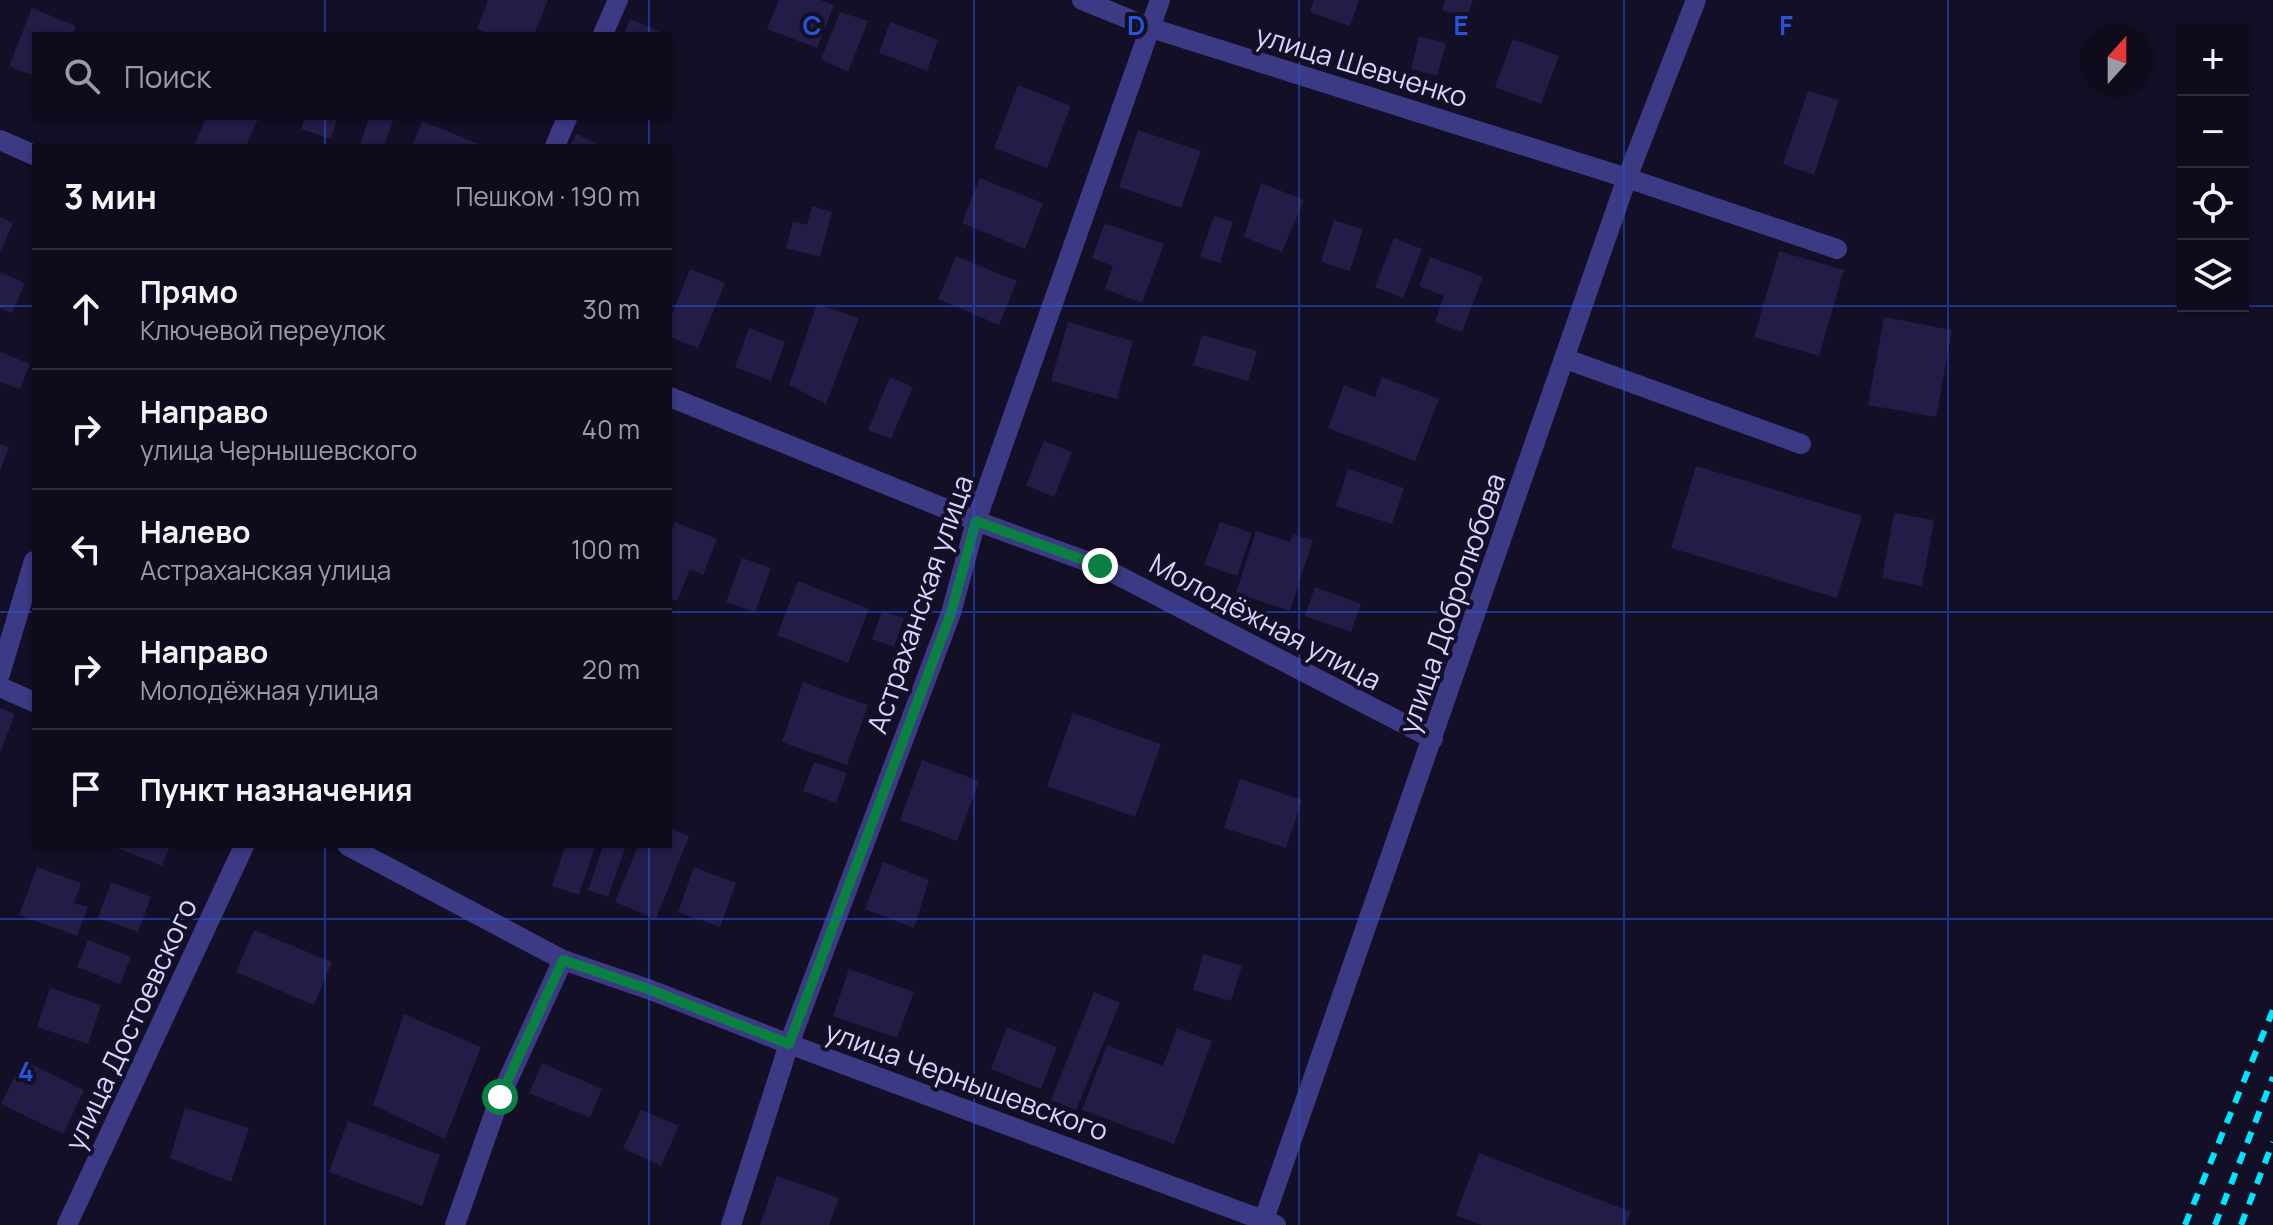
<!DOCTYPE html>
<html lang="ru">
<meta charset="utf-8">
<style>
:root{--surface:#0e0b1c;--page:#1c1929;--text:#f1f3f6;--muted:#9b9ba3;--line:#2e2b3b}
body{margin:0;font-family:Manrope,sans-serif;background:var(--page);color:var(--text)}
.controls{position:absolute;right:24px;top:24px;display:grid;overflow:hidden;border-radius:0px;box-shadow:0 2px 6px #0004}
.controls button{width:72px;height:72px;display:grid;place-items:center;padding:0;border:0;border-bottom:2px solid var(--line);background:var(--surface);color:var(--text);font:40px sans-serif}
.compass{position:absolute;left:2081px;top:24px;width:72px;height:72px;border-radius:50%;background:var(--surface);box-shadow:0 2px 6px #0004;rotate:21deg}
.stop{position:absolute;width:24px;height:24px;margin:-18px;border:6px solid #0b8043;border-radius:50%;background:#fff}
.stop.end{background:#0b8043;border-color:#fff;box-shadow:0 2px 8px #0008}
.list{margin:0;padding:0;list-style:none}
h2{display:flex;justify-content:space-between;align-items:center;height:104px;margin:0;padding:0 32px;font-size:34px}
h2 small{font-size:26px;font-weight:400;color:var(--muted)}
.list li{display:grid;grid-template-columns:52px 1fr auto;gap:24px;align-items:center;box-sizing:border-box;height:120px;padding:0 32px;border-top:2px solid var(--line)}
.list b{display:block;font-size:30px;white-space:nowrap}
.list p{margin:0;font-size:26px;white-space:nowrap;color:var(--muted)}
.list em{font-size:26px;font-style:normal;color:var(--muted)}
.icon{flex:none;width:44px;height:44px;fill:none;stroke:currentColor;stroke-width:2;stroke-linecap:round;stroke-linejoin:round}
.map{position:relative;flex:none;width:2273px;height:1225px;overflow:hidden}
.search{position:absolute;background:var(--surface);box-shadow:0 2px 6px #0004;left:32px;top:32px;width:640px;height:88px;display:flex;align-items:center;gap:20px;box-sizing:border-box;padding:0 28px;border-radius:0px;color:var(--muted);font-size:30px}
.panel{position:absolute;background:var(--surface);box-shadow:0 2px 6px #0004;left:32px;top:144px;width:640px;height:704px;border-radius:0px}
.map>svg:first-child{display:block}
.building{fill:#241b47}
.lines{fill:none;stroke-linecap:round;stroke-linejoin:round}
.minor{stroke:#3d3a85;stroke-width:20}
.rail{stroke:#00e5ff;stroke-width:6;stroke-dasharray:12 10;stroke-linecap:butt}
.route{stroke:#0b8043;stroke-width:10}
.grid{fill:none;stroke:#2655da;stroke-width:2;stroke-opacity:0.55}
.labels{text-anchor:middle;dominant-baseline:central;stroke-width:8;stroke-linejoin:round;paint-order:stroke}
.street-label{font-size:28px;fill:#d9d4ff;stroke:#130f26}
.grid-label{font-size:26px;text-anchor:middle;font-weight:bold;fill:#2655da;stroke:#130f26;stroke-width:8;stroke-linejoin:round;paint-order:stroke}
</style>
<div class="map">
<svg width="2273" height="1225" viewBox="0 0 2273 1225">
<rect width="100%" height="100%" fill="#130f26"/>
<path class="building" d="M 488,0 L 548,0 L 534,34 L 490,34 L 477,29 Z
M 779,0 L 820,0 L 834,5 L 817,48 L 767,29 Z
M 1314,0 L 1359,0 L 1350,26 L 1310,12 Z
M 1445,0 L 1473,0 L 1466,18 L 1442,10 Z
M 32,8 L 76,26 L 73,34 L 34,34 L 34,76 L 9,66 Z
M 840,12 L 868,21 L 848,72 L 821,59 Z
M 630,19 L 665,34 L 624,34 Z
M 890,22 L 938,40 L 927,71 L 879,53 Z
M 1419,36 L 1446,43 L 1437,76 L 1411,69 Z
M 1513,39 L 1559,56 L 1541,104 L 1495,87 Z
M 1018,85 L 1071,106 L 1047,168 L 994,148 Z
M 1808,91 L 1839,100 L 1814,175 L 1783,164 Z
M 206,118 L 255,118 L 258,119 L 246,146 L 194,146 Z
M 305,118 L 337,118 L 331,139 L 301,129 Z
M 369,118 L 394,118 L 384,146 L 360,145 Z
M 422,121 L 484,146 L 412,146 Z
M 1138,130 L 1201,151 L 1181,208 L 1119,187 Z
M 576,134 L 603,146 L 570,146 Z
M 980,178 L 1043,203 L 1025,249 L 962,223 Z
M 1261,183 L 1304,200 L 1282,252 L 1244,237 Z
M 812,206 L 832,212 L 820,257 L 786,248 L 793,221 L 807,225 Z
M 1214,216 L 1233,222 L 1220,263 L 1200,257 Z
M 0,217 L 13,223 L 0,253 Z
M 1334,220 L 1363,229 L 1350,271 L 1321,262 Z
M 1105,223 L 1164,244 L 1142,303 L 1105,289 L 1113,266 L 1092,258 Z
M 1394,238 L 1422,249 L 1403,298 L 1375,287 Z
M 1779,251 L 1844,270 L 1819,356 L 1754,337 Z
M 956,256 L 1017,281 L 999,325 L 938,299 Z
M 1430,257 L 1483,277 L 1462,332 L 1435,322 L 1444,296 L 1419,286 Z
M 690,269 L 725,283 L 698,348 L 670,337 L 670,319 Z
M 0,272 L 25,283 L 12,313 L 0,308 Z
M 817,304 L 859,318 L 826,404 L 789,385 Z
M 1884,317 L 1952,330 L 1936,417 L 1868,405 Z
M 1068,322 L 1133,341 L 1117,399 L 1051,381 Z
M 749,328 L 785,342 L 771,381 L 735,367 Z
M 1202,335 L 1257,351 L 1248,381 L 1193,365 Z
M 0,352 L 30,364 L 20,389 L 0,382 Z
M 890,377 L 913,387 L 891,439 L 868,430 Z
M 1382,377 L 1439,399 L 1415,461 L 1328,428 L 1344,385 L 1375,397 Z
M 1044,441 L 1072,452 L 1054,497 L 1026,485 Z
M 0,444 L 9,447 L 0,471 Z
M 1696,466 L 1862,516 L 1837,598 L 1671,548 Z
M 1348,469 L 1404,488 L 1392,524 L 1336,506 Z
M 1894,513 L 1934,520 L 1922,586 L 1882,578 Z
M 675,522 L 717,539 L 703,575 L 690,569 L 677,601 L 670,599 L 670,534 Z
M 1220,522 L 1252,533 L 1237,576 L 1204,565 Z
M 1256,531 L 1290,542 L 1293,534 L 1313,540 L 1290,611 L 1236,593 Z
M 742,558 L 771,568 L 755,612 L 726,602 Z
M 798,581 L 869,609 L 848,663 L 777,635 Z
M 1315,587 L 1361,604 L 1351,632 L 1305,616 Z
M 882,611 L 904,618 L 894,647 L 872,639 Z
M 803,682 L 868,705 L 847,765 L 782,742 Z
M 0,708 L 15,714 L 0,753 Z
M 1073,713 L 1161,744 L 1135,817 L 1047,786 Z
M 922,760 L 979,781 L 957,841 L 900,820 Z
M 814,762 L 847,773 L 836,803 L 803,791 Z
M 1240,779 L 1302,800 L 1286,848 L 1224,828 Z
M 670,828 L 689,836 L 656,919 L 615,902 L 638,846 L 670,846 Z
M 112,846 L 170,846 L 162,866 Z
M 565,846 L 595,846 L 579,895 L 552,886 Z
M 603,846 L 626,846 L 608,897 L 588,890 Z
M 883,862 L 929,880 L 914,928 L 865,909 Z
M 37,867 L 81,883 L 74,903 L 88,907 L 77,936 L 19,915 Z
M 694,867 L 736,883 L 720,927 L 678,912 Z
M 111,882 L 151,897 L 138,932 L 98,918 Z
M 254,930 L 332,962 L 314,1005 L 236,972 Z
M 88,940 L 131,957 L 120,984 L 77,967 Z
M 1203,954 L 1242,966 L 1231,1001 L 1193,990 Z
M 849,969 L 914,992 L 897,1038 L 833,1016 Z
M 50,988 L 101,1005 L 88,1044 L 37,1027 Z
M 1094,992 L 1120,1003 L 1076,1110 L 1051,1100 Z
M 404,1014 L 481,1047 L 445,1139 L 373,1105 Z
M 1007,1027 L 1057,1047 L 1041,1089 L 991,1069 Z
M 1177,1028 L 1212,1041 L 1174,1144 L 1082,1110 L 1107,1045 L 1163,1066 Z
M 23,1060 L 84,1090 L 63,1134 L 1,1104 Z
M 542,1063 L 602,1089 L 590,1118 L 529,1093 Z
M 185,1108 L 249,1128 L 231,1182 L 170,1158 Z
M 641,1110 L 679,1126 L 661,1166 L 623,1148 Z
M 348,1121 L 440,1155 L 422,1206 L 329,1172 Z
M 1479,1153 L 1631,1212 L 1626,1225 L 1482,1225 L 1456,1215 Z
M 777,1176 L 839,1198 L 829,1225 L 760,1225 Z"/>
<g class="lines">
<path class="minor" d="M 1082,0 L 1151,28 L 1627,178 L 1837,249
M 603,34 L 618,0
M 0,140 L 34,155
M 555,146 L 567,118
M 1566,359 L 1801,444
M 670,397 L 976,521 L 1100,566 L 1433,739
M 0,674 L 34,561
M 0,687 L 34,702
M 348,846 L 563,960 L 648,989 L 789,1044 L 1276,1225
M 67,1225 L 244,846
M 455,1225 L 500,1097 L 563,960
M 731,1225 L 789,1044 L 951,613 L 976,521 L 1160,0
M 1262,1225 L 1627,178 L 1696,0"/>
<path class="rail" d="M 2185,1225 L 2273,1010
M 2215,1225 L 2273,1077
M 2241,1225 L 2273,1142"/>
</g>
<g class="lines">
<path class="route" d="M 500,1097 L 563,960 L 648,989 L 789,1044 L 951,613 L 976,521 L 1100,566"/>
</g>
<path class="grid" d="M 325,0 L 325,34M 649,0 L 649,34M 974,0 L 974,1225M 1299,0 L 1299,1225M 1624,0 L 1624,1225M 1948,0 L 1948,1225M 325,118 L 325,146M 649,118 L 649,146M 0,306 L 34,306M 670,306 L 2273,306M 0,612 L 34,612M 670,612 L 2273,612M 325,846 L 325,1225M 649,846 L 649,1225M 0,919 L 2273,919"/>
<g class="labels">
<g class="street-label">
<text transform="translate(1362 65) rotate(17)">улица Шевченко</text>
<text transform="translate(1451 603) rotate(-71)">улица Добролюбова</text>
<text transform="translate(919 604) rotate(-71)">Астраханская улица</text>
<text transform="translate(1266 621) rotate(28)">Молодёжная улица</text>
<text transform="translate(130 1024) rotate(-65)">улица Достоевского</text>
<text transform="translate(967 1080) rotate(20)">улица Чернышевского</text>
</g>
</g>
<g class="grid-label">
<text x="812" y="35">C</text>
<text x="1136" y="35">D</text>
<text x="1461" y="35">E</text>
<text x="1786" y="35">F</text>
<text x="26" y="1081">4</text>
</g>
</svg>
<div class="controls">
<button>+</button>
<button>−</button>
<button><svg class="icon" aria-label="locate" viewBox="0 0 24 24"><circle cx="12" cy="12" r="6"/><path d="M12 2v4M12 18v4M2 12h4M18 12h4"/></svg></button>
<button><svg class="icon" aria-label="layers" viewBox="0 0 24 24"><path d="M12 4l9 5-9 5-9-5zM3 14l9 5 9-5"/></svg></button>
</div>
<svg class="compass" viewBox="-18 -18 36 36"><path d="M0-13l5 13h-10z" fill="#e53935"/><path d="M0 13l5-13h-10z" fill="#9b9ba3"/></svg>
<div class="stop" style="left:500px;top:1097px"></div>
<div class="stop end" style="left:1100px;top:566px"></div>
<div class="search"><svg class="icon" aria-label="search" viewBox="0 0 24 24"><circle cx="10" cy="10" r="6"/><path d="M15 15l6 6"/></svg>Поиск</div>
<section class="panel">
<h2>3 мин<small>Пешком · 190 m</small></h2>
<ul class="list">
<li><svg class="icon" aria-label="ahead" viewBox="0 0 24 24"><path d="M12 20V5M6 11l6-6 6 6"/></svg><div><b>Прямо</b><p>Ключевой переулок</p></div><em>30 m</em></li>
<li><svg class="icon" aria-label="right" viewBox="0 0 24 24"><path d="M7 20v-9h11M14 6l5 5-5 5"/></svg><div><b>Направо</b><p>улица Чернышевского</p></div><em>40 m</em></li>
<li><svg class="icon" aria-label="left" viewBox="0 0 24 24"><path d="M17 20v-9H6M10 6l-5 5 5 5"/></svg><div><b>Налево</b><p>Астраханская улица</p></div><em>100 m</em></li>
<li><svg class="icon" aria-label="right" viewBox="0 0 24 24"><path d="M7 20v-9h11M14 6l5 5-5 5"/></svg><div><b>Направо</b><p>Молодёжная улица</p></div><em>20 m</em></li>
<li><svg class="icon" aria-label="arrive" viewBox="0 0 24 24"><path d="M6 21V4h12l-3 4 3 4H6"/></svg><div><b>Пункт назначения</b></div></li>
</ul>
</section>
</div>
